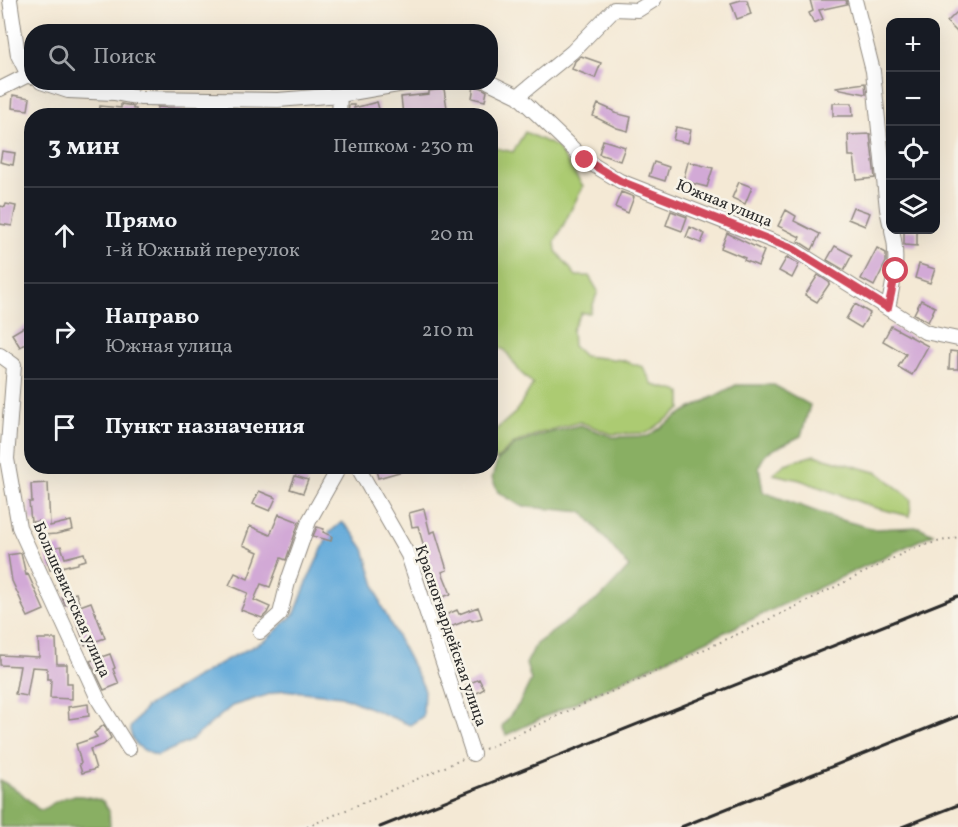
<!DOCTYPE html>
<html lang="ru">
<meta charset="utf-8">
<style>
:root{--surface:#171b24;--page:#20242c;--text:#f1f3f6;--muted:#9ea1a6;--line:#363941}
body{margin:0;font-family:Vollkorn,serif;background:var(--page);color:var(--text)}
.controls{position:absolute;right:18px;top:18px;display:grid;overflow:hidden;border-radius:12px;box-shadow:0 6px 24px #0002}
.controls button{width:54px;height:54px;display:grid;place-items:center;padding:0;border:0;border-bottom:2px solid var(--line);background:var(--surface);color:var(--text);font:30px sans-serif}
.stop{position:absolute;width:18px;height:18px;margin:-14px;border:4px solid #d1495b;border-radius:50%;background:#fff}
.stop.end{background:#d1495b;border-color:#fff;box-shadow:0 2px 6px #0008}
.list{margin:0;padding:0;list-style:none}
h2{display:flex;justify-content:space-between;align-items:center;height:78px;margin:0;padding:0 24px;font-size:26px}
h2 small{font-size:20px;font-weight:400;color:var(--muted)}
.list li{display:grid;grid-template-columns:39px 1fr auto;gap:18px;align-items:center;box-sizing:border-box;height:96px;padding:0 24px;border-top:2px solid var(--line)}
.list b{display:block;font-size:22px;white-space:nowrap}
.list p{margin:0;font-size:20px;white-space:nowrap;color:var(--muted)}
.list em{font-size:20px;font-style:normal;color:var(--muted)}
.icon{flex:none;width:33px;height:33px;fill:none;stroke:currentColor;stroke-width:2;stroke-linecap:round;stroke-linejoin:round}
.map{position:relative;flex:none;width:958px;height:827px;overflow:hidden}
.search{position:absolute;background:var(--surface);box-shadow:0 6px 24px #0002;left:24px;top:24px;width:474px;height:66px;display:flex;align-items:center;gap:15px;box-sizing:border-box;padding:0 21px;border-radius:24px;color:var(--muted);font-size:22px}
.panel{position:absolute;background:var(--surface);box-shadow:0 6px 24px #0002;left:24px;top:108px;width:474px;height:366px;border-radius:24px}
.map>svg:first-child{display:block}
.green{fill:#accb72;stroke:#6c7b4e;stroke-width:1.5}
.forest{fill:#89af64;stroke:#5a6d48;stroke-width:1.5}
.water{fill:#63aada;stroke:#476a82;stroke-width:1.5}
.building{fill:#d2a9d6}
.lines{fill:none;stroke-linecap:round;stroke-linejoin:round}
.minor-casing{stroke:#908a80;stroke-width:16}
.path{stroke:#908a80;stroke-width:2;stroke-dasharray:1.5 4.5;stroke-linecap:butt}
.minor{stroke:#fff;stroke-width:14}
.rail{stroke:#2b2b2b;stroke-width:3}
.route{stroke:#d1495b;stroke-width:8}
.labels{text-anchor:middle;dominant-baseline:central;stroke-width:5;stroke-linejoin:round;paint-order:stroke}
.street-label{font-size:16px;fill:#2b2b2b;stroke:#f7f3e8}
</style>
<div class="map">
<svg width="958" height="827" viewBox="0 0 958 827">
<rect width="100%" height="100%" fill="#f7f3e8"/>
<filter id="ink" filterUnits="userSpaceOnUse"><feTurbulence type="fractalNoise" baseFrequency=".0167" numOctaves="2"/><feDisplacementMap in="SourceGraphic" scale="12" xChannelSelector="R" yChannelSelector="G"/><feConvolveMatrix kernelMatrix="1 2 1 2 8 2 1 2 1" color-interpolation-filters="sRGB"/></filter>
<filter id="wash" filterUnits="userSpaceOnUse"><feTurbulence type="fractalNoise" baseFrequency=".008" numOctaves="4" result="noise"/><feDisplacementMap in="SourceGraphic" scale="24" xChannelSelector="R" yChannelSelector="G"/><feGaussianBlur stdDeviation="1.35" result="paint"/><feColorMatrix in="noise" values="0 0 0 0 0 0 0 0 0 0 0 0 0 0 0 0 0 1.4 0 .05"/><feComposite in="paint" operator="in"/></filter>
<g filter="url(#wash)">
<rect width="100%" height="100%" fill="#f4e9d5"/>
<path class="green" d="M 525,132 L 557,147 L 583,186 L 555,242 L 556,251 L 576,276 L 589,276 L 598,291 L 590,313 L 581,313 L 572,330 L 573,346 L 584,356 L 622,360 L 643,367 L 653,385 L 681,392 L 681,409 L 647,433 L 612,434 L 580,422 L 540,433 L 515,443 L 496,460 C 491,451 490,444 491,434 L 516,412 L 533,384 L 520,372 L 505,350 L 491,345 L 491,147 L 513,152 Z
M 814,455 L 879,473 L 911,499 L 910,516 L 876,508 L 800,480 L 773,474 L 785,464 Z"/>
<path class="forest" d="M 736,385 L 774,385 L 810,405 L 801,436 L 766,453 L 759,466 L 763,492 L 834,518 L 875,529 L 919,527 L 933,534 L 506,735 L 502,726 L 519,704 L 531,680 L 526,664 L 536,644 L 602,596 L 629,567 L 583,512 L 521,506 L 498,492 L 492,478 L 497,461 L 515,445 L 541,435 L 580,425 L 613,437 L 648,436 L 684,412 Z
M 0,780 L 20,792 L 38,809 L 42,810 C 66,794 74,792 103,801 L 109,811 L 110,827 L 0,827 Z"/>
<path class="water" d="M 342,522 L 353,533 L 364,549 L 381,605 L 424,688 L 423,716 L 410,725 L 341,696 L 283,690 L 232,706 L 190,741 L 157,756 C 142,750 131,745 130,728 L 146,707 L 224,661 L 266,640 L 295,613 L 309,577 L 330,532 Z"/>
<g id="blocks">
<path class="building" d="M 741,0 L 747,0 L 751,14 L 737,19 L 731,3 Z
M 810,0 L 846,0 L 847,4 L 819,10 L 823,19 L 814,23 L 809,13 L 813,11 Z
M 958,11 L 958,33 L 947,22 Z
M 581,56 L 601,63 L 595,78 L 572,69 L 575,61 Z
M 865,83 L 866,94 L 836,88 L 836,87 Z
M 474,86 L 482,88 L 487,91 L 485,101 L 472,98 Z
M 444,89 L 447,108 L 418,112 L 418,114 L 403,115 L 401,97 L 429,94 L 429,91 Z
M 13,95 L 30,98 L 28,110 L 12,108 Z
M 377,102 L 381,116 L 348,116 L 349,105 L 354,105 L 354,108 Z
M 833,103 L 852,103 L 853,116 L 833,116 Z
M 121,104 L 133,106 L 133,109 L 136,109 L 136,116 L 99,116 L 100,106 L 121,108 Z
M 598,104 L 614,111 L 614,113 L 631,117 L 628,131 L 617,128 L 593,116 Z
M 157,107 L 182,109 L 182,116 L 156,116 Z
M 676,127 L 691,130 L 688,143 L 673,140 Z
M 870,134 L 875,178 L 857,180 L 854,156 L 849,156 L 848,135 Z
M 603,140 L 625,147 L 620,161 L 599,154 Z
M 2,151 L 15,153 L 13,165 L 0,162 Z
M 654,162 L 669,167 L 665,181 L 649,176 Z
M 688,162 L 713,168 L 707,187 L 683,181 Z
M 739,182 L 752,187 L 745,204 L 732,198 Z
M 621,192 L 634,197 L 628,213 L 615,207 Z
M 6,204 L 16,206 L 12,226 L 0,224 L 0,206 L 5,207 Z
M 853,207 L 870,213 L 865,226 L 848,219 Z
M 786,210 L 796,216 L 794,221 L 820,234 L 812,250 L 798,241 L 800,237 L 778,226 Z
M 671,211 L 687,217 L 682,231 L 666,225 Z
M 690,227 L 705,234 L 701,243 L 686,237 Z
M 904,230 L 917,231 L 917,246 L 904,245 Z
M 727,233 L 764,251 L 758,266 L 744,260 L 745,258 L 721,248 Z
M 835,246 L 852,255 L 844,270 L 827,260 Z
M 877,248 L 886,253 L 886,262 L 874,286 L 861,279 Z
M 787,257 L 799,264 L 792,278 L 779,271 Z
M 919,264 L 935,269 L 930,283 L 915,278 Z
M 818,275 L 830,283 L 817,302 L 805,295 Z
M 921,300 L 935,307 L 928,322 L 914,314 Z
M 855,304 L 870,313 L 861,328 L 846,319 Z
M 32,322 L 32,340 L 20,347 L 12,334 Z
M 891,326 L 928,346 L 912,375 L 898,367 L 906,354 L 883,341 Z
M 950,351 L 958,352 L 958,369 L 949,369 Z
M 375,466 L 410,466 L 410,469 L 378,478 Z
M 295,476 L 308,480 L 303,493 L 290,489 Z
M 48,483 L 50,526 L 71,521 L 73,530 L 56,534 L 43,535 L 39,521 L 31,522 L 29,502 L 32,502 L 31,484 Z
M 259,491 L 276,498 L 270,511 L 253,504 Z
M 424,509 L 430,533 L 435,531 L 447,570 L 442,572 L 451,594 L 434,600 L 429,588 L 432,587 L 423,562 L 428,561 L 418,526 L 412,527 L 409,513 Z
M 279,514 L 299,522 L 286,560 L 281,558 L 270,587 L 261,584 L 254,600 L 270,607 L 267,613 L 262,618 L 241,610 L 248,593 L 229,585 L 235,573 L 248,579 L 258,552 L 243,545 L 250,526 L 270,535 Z
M 317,527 L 324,529 L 323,532 L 332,536 L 331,541 L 313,536 Z
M 61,546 L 65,558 L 84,553 L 86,560 L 78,562 L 78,564 L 69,566 L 69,565 L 50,570 L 46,557 L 48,556 L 46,549 Z
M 21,553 L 26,575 L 28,574 L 44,610 L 28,617 L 22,605 L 23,605 L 12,581 L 8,555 Z
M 76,593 L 80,606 L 91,602 L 105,638 L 85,645 L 70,604 L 65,605 L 62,597 Z
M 478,607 L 482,618 L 472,621 L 471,619 L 445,629 L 441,617 L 457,610 L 459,614 Z
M 38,639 L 56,639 L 57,664 L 67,664 L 67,683 L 72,683 L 72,699 L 50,698 L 51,679 L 47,679 L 47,668 L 32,667 L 27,696 L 15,694 L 20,666 L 0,665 L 0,655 L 39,657 Z
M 110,654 L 115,668 L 113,669 L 119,684 L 104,690 L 90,661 Z
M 479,679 L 484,689 L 472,696 L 466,685 Z
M 88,704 L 89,716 L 69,719 L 68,707 Z
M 104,725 L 111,738 L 103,745 L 90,749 L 96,769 L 82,773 L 79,764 L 81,763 L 76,744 L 97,737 L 94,733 Z"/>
</g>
</g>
<g filter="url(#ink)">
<use href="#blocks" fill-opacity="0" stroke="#908a80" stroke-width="1.5"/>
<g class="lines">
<defs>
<path id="minor" d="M 10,0 L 18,55 L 28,75
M 855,0 L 873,71 L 887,209 L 890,223
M 41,82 L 68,91 L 114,93 L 140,98 L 278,100 L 340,95 L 415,82
M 489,82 L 518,96 L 585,160 L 620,181 L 793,249 L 925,332 L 958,339
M 0,89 L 28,75 L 32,77
M 518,96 L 572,52 L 614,9 L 638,10 L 654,0
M 339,116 L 340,95
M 888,308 C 894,280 899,258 892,230
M 0,355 L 14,365 L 7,459 L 19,527 L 99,701 L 129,749
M 357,466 L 408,555 L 473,754
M 260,632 L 280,614 L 289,578 L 309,521 L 340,466"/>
</defs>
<use href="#minor" class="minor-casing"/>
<path class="path" d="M 485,749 L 760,624 L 916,547 L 958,537
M 307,827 L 463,759"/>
<use href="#minor" class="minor"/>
<path class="rail" d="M 380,827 L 958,596
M 681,827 L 958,716
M 902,827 L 958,805"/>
</g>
</g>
<g class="lines" filter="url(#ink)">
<path class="route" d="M 585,160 L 620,181 L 793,249 L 888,308 L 896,271"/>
</g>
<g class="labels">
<g class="street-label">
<text transform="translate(724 204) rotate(22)">Южная улица</text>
<text transform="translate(71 600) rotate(66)">Большевистская улица</text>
<text transform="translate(450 636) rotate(71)">Красногвардейская улица</text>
</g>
</g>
</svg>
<div class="controls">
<button>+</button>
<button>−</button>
<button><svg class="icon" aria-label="locate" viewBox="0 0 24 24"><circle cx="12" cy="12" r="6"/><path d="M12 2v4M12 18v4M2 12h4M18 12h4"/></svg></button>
<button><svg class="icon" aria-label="layers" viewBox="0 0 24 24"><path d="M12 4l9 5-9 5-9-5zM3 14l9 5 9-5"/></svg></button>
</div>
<div class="stop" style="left:896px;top:271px"></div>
<div class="stop end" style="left:585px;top:160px"></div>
<div class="search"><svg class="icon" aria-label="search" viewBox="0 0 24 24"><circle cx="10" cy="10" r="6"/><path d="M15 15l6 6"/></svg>Поиск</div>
<section class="panel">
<h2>3 мин<small>Пешком · 230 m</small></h2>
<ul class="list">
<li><svg class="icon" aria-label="ahead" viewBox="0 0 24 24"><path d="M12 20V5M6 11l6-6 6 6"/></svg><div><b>Прямо</b><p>1-й Южный переулок</p></div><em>20 m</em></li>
<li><svg class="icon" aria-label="right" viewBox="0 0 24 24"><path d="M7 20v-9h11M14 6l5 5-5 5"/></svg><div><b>Направо</b><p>Южная улица</p></div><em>210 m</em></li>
<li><svg class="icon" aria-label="arrive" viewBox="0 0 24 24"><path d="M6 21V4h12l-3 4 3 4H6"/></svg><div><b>Пункт назначения</b></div></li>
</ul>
</section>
</div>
